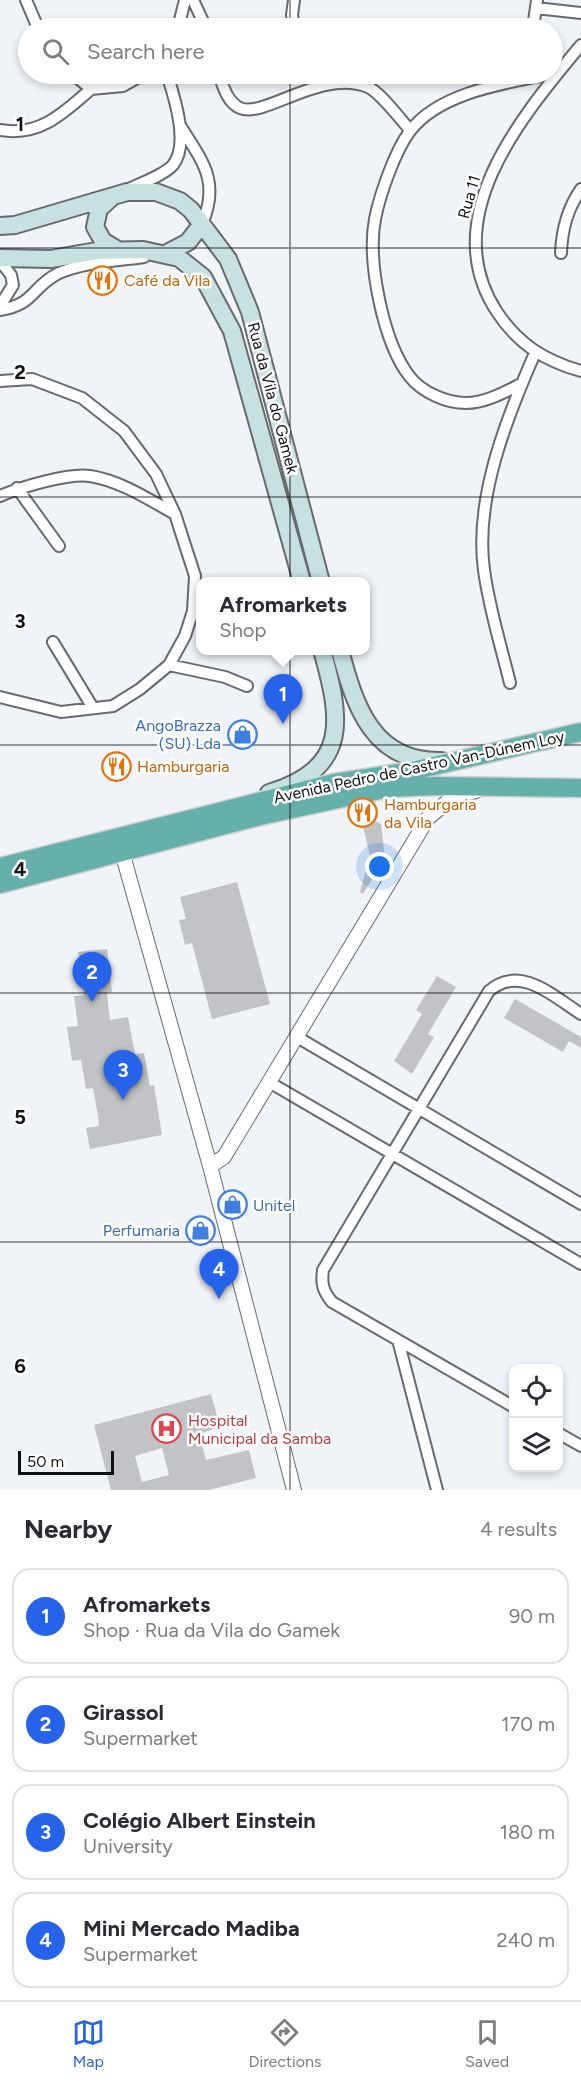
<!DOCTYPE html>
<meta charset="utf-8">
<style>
:root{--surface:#fff;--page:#f2f2f3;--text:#2b2b33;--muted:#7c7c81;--line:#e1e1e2;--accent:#2563eb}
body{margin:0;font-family:Figtree,sans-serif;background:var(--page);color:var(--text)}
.controls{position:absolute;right:18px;bottom:18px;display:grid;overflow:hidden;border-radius:12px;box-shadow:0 3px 9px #0003}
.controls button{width:54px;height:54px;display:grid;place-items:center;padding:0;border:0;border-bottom:2px solid var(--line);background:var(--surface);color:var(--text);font:30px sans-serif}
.scale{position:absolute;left:18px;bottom:15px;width:96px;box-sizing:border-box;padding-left:6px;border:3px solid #101112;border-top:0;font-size:16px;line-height:21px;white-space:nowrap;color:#101112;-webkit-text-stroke:4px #fff;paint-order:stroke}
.you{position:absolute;left:380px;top:867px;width:21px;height:21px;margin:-15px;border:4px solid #fff;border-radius:50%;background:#1a73e8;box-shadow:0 0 0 9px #1a73e833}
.badge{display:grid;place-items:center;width:39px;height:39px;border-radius:50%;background:var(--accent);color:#fff;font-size:20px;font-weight:700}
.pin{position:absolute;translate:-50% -50px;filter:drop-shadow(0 2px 3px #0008)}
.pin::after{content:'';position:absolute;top:32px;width:21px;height:18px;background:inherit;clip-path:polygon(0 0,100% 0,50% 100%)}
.popup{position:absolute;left:196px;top:577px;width:174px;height:78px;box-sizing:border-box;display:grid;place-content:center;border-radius:12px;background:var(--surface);filter:drop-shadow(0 2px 4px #0005);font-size:20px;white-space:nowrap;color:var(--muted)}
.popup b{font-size:22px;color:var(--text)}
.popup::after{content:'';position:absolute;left:50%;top:100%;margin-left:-12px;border:12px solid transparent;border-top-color:var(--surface)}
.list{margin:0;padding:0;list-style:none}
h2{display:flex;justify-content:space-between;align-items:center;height:78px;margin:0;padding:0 24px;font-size:26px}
h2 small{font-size:20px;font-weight:400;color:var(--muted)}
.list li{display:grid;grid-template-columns:39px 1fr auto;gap:18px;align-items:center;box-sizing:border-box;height:96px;margin:0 12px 12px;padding:0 12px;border:2px solid var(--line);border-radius:18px}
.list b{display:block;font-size:22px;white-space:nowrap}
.list p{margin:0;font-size:20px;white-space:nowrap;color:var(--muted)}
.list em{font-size:20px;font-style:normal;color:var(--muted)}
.icon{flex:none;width:33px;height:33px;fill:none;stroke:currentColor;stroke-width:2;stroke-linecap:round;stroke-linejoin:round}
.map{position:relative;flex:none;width:581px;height:1490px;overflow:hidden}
.search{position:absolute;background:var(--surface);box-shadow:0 3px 9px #0003;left:18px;right:18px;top:18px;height:66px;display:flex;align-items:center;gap:15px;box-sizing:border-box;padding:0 21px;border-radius:33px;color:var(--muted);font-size:22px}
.sheet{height:510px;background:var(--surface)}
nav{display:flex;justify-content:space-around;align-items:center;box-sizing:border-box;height:84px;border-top:2px solid var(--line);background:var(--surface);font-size:16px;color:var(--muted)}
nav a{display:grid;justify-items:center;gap:3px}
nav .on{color:var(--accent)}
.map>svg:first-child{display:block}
.building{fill:#c1c3c7;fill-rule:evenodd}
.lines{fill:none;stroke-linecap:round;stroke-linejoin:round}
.minor-casing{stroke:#686a6d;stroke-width:14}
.tertiary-casing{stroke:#686a6d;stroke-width:16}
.secondary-casing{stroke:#686a6d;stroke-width:20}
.trunk-casing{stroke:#cfcfd0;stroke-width:21}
.minor{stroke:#fff;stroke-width:10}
.tertiary{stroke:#fff;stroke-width:14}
.secondary{stroke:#c6e1e0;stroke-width:16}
.trunk{stroke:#66b0ac;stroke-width:18}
.grid{fill:none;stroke:#101112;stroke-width:1.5;stroke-opacity:0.55}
.labels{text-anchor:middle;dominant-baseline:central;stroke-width:5;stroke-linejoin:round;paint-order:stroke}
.street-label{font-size:16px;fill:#101112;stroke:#fff}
.food-label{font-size:16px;fill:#c56008;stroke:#fff;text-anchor:start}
.shop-label{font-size:16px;fill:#366cbe;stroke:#fff;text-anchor:end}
.health-label{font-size:16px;fill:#be3a42;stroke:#fff;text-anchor:start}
.grid-label{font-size:20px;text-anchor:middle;font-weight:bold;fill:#101112;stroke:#fff;stroke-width:5;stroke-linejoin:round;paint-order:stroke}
</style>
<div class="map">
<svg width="581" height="1490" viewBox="0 0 581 1490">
<rect width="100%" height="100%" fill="#f0f3f7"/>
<path class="building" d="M 360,814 L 381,824 L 385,858 L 363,894 L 360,892 L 370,856 Z
M 237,882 L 270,1004 L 212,1019 L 192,943 L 185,945 L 179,920 L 186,919 L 180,897 Z
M 107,949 L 112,992 L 107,993 L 110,1020 L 128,1017 L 135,1054 L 144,1053 L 150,1086 L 154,1085 L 162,1135 L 90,1149 L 86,1128 L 99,1126 L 98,1116 L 93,1088 L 86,1089 L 81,1060 L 72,1061 L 67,1027 L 78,1026 L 74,996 L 84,995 L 78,952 Z
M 437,976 L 456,987 L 428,1034 L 434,1037 L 412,1074 L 394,1061 L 422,1014 L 416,1010 Z
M 515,999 L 581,1037 L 581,1048 L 569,1041 L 563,1052 L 504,1018 Z
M 211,1394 L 220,1427 L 199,1434 L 206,1460 L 249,1450 L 256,1478 L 209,1490 L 111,1490 L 94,1425 ZM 162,1448 L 169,1475 L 142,1482 L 135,1456 Z"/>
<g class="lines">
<defs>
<path id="minor" d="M 26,0 L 38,28
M 193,0 L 206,28
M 536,8 L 581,13
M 178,28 L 185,0
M 294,28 L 292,15 L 294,0
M 533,28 L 537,0
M 581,45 C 522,116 435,218 497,312 C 518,344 545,361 581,371
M 73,74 L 91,89 L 123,86 L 144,74
M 219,74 C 223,86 227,102 240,108 C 264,119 321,68 368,87 C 380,92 401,120 410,130
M 181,127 C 203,162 220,182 202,224
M 0,130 C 39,137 64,113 91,89
M 127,190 C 140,183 163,176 173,165 C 190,144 174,96 167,74
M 561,253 C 562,229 567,209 581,189
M 0,261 L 11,275 L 13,285 L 0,306
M 0,310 C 35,304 31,288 57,274 C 82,262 117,261 144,257
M 0,381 L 32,379 L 82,398 L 124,431 L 156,474 L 175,514 L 195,576 L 193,611 L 185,636 L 169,665 L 140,689 L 113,706 L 61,712 L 0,697
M 521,384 C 505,392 485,403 466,403 C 446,403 422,392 410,377 C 383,343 367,261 375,219 C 380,194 395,151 410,131 C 440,92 506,83 551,74
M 17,488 L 59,546
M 0,496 C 21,487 68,473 90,476 C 121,481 148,499 175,514
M 53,642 L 93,708
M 169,665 L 225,677 L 247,686
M 510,683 C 501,646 489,608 484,570 C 474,499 507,417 535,353
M 297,1037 L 581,1204
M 269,1082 L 581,1264
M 398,1340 L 437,1490
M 514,1407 L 332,1302 C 323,1291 321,1284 323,1270 L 489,991 C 520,964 553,996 581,1014
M 558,1433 L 581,1446"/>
<path id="tertiary" d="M 122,852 L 210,1166 L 294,1490
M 210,1166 L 224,1157 L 428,818 L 453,797 L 476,791"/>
<path id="secondary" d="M 112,197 L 99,209 L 95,227 L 103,241 L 118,250
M 0,226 L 15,225 L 127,192 L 156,192 L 180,201 L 191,210 L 228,259 L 250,312 L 321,582
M 167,253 L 188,242 L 202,224
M 0,258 L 51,259 L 97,251 L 143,250 L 179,258 L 203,277 L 232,331 L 302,582
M 340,650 C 355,707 373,763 442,761
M 269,793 C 351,768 341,718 322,650"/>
<path id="trunk" d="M 0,867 L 334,783 L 412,771 L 581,732
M 0,884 L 260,816 L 389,788 L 434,786 L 581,788"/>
</defs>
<use href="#minor" class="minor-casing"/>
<use href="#tertiary" class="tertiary-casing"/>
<use href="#secondary" class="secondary-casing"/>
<use href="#trunk" class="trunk-casing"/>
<use href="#minor" class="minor"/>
<use href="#tertiary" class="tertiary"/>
<use href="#secondary" class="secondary"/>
<use href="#trunk" class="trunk"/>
</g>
<path class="grid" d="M 290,0 L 290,28M 290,74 L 290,1490M 0,248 L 581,248M 0,497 L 581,497M 0,745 L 581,745M 0,993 L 581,993M 0,1242 L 581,1242"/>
<defs>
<symbol id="restaurant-ring" viewBox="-11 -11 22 22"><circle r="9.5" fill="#fff" stroke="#e8710a" stroke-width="1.5"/><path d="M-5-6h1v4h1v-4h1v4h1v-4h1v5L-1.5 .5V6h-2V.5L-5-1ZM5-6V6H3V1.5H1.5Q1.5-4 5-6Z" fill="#e8710a"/></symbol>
<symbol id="shop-ring" viewBox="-11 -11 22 22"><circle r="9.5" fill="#fff" stroke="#3f7fe0" stroke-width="1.5"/><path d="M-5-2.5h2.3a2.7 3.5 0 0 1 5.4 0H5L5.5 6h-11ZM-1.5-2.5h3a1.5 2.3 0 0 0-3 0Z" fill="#3f7fe0"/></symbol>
<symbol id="hospital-ring" viewBox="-11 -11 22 22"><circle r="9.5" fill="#fff" stroke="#e0444e" stroke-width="1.5"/><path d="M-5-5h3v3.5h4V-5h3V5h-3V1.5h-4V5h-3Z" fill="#e0444e"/></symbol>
</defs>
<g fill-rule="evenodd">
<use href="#restaurant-ring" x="86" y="264" width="33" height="33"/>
<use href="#shop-ring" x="226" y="718" width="33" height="33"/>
<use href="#restaurant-ring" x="100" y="750" width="33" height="33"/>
<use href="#restaurant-ring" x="346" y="796" width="33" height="33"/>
<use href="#shop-ring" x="216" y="1188" width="33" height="33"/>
<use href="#shop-ring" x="184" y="1214" width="33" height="33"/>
<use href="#hospital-ring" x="150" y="1412" width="33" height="33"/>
</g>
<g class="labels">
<g class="street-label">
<text transform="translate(469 197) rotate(-74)">Rua 11</text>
<text transform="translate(273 398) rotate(75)">Rua da Vila do Gamek</text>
<text transform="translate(419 767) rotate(-12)">Avenida Pedro de Castro Van-Dúnem Loy</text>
</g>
<g class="food-label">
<text x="124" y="280">Café da Vila</text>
<text x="137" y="766">Hamburgaria</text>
<text x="384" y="804">Hamburgaria<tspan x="384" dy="18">da Vila</tspan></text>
</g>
<g class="shop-label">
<text x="221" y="725">AngoBrazza<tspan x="221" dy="18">(SU) Lda</tspan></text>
<text x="253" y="1205" text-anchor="start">Unitel</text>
<text x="180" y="1230">Perfumaria</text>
</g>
<g class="health-label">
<text x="188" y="1420">Hospital<tspan x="188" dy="18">Municipal da Samba</tspan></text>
</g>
</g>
<g class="grid-label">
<text x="20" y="131">1</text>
<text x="20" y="379">2</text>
<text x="20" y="628">3</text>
<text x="20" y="876">4</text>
<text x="20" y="1124">5</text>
<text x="20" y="1373">6</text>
</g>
</svg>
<div class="controls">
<button><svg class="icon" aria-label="locate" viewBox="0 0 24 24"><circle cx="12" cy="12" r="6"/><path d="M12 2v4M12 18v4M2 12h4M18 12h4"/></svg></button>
<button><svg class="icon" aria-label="layers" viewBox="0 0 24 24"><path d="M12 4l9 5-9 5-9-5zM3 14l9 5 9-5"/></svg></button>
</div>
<div class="scale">50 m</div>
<div class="you"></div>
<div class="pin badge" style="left:283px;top:724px">1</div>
<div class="popup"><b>Afromarkets</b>Shop</div>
<div class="pin badge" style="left:92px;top:1002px">2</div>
<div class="pin badge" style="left:123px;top:1100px">3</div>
<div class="pin badge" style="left:219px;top:1299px">4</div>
<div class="search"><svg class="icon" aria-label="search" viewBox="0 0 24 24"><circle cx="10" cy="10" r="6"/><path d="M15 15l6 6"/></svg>Search here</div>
</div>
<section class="sheet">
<h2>Nearby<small>4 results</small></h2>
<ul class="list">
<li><span class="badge">1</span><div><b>Afromarkets</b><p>Shop · Rua da Vila do Gamek</p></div><em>90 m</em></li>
<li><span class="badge">2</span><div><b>Girassol</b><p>Supermarket</p></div><em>170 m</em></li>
<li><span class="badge">3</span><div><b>Colégio Albert Einstein</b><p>University</p></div><em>180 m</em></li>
<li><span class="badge">4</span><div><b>Mini Mercado Madiba</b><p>Supermarket</p></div><em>240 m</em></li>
</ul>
</section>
<nav>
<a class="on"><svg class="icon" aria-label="map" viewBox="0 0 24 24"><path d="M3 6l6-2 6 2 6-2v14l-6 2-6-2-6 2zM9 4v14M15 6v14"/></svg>Map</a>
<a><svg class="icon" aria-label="directions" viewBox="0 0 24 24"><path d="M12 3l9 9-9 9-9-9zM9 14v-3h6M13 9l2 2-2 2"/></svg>Directions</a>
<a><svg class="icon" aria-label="saved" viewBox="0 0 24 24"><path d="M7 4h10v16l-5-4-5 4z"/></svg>Saved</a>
</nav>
